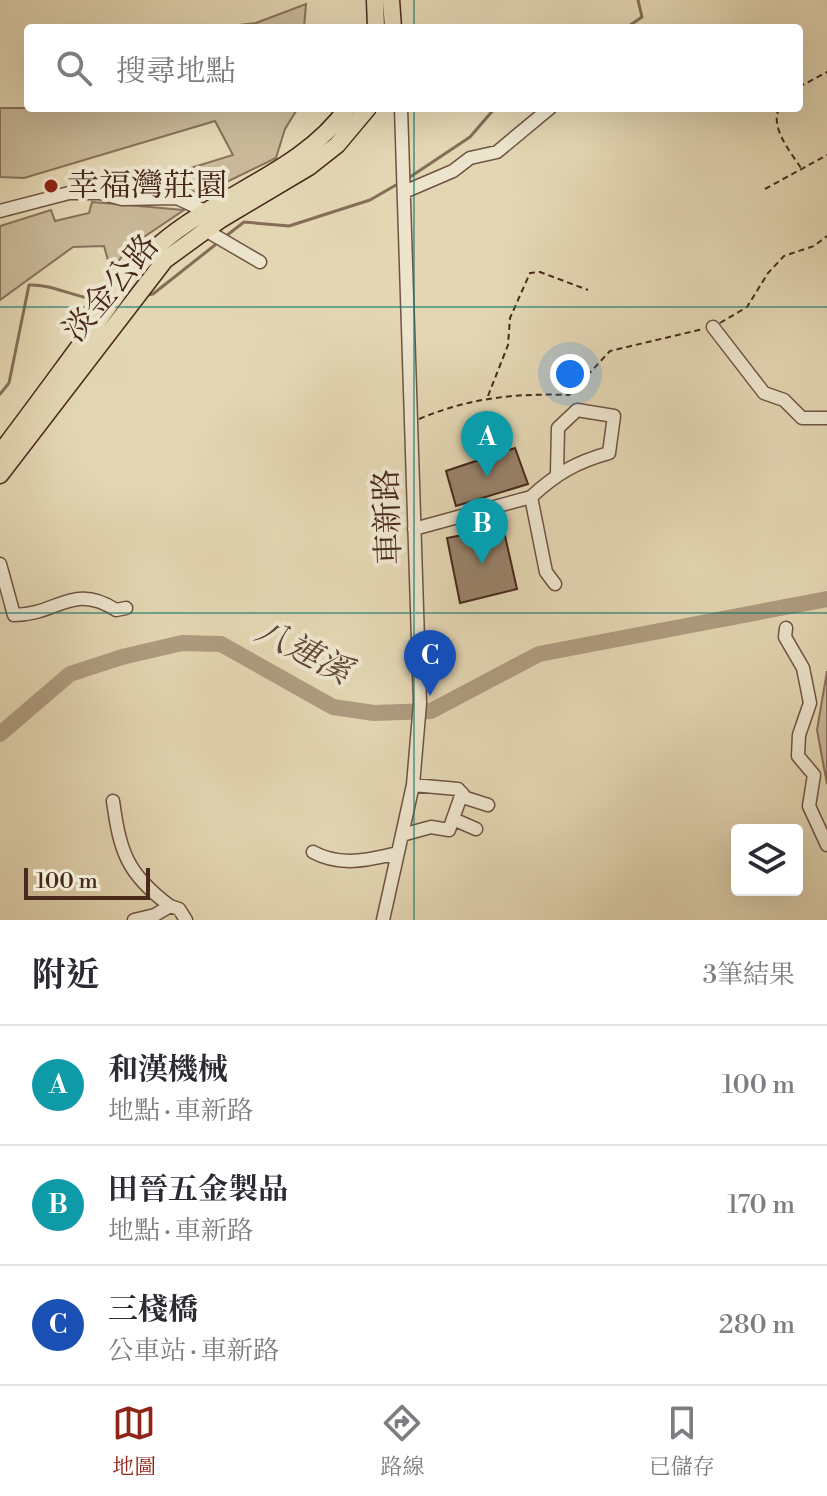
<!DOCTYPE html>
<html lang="zh-TW">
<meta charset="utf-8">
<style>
:root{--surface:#fff;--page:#f2f2f3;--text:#2b2b33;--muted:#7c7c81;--line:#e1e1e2;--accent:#8f2418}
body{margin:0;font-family:"Libre Bodoni","Noto Serif TC",serif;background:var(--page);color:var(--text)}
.controls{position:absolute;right:24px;bottom:24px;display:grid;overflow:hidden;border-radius:8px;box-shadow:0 8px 32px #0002}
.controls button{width:72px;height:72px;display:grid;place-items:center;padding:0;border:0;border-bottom:2px solid var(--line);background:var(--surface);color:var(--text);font:40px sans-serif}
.scale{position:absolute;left:24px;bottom:20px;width:126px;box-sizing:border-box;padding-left:8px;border:4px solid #48291c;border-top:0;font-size:22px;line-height:28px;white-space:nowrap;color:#48291c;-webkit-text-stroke:6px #ede4cd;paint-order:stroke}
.you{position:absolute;left:570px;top:374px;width:28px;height:28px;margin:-20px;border:6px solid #fff;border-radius:50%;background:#1a73e8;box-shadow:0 0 0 12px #1a73e833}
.badge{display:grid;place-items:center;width:52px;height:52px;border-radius:50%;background:var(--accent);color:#fff;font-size:26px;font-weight:700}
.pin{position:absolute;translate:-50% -66px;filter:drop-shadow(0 2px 4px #0008)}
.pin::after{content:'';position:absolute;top:42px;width:28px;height:24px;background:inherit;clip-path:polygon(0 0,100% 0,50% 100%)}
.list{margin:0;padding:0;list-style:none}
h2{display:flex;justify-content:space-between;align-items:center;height:104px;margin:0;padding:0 32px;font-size:34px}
h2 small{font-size:26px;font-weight:400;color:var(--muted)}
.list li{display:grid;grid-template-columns:52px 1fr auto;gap:24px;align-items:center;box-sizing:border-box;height:120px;padding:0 32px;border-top:2px solid var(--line)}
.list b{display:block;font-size:30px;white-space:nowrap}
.list p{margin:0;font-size:26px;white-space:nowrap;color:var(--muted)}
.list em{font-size:26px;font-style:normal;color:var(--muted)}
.icon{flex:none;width:44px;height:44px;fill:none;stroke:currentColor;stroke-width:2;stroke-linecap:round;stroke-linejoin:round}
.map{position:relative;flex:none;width:827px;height:920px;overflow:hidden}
.search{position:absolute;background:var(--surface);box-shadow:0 8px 32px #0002;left:24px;right:24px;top:24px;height:88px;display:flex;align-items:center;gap:20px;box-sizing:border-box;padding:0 28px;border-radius:8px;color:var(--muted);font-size:30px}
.sheet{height:464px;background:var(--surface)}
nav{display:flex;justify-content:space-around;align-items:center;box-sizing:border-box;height:112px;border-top:2px solid var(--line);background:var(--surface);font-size:22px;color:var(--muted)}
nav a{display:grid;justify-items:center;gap:4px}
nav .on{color:var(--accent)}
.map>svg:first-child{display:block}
.green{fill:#c9b998;stroke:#88715a;stroke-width:2}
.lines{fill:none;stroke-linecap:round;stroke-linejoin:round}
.stream{stroke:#856d57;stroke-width:3}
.river{stroke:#ae9b7f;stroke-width:16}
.building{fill:#99836a;stroke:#48291c;stroke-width:2}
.minor-casing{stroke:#6f5442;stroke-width:15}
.major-casing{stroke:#48291c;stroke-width:19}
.path{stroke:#48291c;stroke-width:2;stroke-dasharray:6 4;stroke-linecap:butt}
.minor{stroke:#ede4cd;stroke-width:12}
.major{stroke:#e3d6b2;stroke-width:16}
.grid{fill:none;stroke:#0f766e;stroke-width:2;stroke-opacity:0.55}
.poi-dot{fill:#8f2418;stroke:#ede4cd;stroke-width:3}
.labels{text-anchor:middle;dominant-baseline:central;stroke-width:8;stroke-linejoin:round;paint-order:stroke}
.poi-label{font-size:32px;fill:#48291c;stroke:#ede4cd;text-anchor:start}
.street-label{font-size:32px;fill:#48291c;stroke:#ede4cd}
.water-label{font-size:34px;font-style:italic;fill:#624635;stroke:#ede4cd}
</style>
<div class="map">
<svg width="827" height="920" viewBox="0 0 827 920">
<rect width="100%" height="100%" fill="#e3d6b2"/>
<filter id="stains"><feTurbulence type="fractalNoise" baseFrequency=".0025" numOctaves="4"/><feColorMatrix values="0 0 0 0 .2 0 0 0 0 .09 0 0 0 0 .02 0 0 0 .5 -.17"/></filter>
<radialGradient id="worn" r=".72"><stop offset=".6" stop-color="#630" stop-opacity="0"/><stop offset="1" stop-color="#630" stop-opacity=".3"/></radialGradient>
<path class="green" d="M 306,4 L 304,28 L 213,28 L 256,23 Z
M 0,108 L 298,108 L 285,129 L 276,158 L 204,193 L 142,183 L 233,155 L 215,121 L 24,178 L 0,177 Z
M 92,202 L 184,210 L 129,247 L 111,271 L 104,246 L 73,247 L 0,300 L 0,226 L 51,210 L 55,221 L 89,213 Z
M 827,671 L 827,784 L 817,730 Z"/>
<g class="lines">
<path class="stream" d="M 626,28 L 642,17 L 638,0
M 410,177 L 470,137 L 495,108
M 226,236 L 244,222 L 289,226 L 370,200 L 396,185
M 147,295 L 153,294 L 215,245
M 0,394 L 9,383 L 29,285 C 57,284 78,301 106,299"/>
<path class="river" d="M 0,734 L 70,674 L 122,657 L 182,643 L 221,644 L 333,707 L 374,713 L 431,711 L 539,654 L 827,599"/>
</g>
<path class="building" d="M 515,448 L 528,484 L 456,506 L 446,471 Z
M 503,527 L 517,589 L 460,603 L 447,538 Z"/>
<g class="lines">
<defs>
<path id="minor" d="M 404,192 L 453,171 L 470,158 L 497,152 L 550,108
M 0,211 L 69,193 L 100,193 L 122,199 L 177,198 L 207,212
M 207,231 L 260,262
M 713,327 L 764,393 L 784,400 L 802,418 L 827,418
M 531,497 C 556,474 576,462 609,453 L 614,416 L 577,410 L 558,428 L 557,473
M 414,529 L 531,497 L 546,572 L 555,584
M 0,564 L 14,615 C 57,615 73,582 116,610 L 126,608
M 786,628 L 785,637 L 803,668 L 810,703 L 799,735 L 798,756 L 814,775 L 809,806 L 827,845
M 413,785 L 458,789 L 466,798 L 488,805
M 113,801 C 120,852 127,874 170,906 L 155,915 L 134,920
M 453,819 L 476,829
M 402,835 L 431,827 L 449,830 L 462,793
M 313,852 C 340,867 369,860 398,853
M 170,906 L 179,909 L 186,920
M 383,920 L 413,785 L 420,703 L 401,108"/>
<path id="major" d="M 375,0 L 376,28
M 391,0 L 393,28
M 0,453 C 32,411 63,368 95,325 C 115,298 135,266 160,244 C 219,193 302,172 347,108
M 0,475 L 165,260 L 220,220 L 309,167 L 337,145 L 368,108"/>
</defs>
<use href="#minor" class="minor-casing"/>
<use href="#major" class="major-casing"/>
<path class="path" d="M 799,87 L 827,72
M 779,108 C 770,128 790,151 801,168
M 765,189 L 827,155
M 720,323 L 747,307 L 768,273 L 784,256 L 814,246 L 827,236
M 488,396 L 508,345 L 510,318 L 530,273 L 540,272 L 588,290
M 419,419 C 469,398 515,393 569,395 L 610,351 L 703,329"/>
<use href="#minor" class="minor"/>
<use href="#major" class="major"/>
</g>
<path class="grid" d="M 414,0 L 414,28M 414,108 L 414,920M 0,307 L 827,307M 0,613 L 827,613"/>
<circle class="poi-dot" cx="51" cy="186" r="8"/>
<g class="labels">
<g class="poi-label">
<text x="67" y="186">幸福灣莊園</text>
</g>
<g class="street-label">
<text transform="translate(111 288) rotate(-50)">淡金公路</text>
<text transform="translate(388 517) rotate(-92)">車新路</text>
</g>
<g class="water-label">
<text transform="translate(303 652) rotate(27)">八連溪</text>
</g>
</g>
<rect width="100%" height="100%" filter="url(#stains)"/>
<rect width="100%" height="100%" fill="url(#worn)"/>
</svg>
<div class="controls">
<button><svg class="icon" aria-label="layers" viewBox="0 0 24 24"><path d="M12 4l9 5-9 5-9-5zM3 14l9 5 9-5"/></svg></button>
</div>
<div class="scale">100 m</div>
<div class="you"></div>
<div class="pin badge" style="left:487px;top:477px;background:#0f9aa8">A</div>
<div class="pin badge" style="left:482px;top:564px;background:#0f9aa8">B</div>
<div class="pin badge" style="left:430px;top:696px;background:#1a4fb4">C</div>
<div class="search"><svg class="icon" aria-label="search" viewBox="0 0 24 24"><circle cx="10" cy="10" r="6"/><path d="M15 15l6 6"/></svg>搜尋地點</div>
</div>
<section class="sheet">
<h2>附近<small>3筆結果</small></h2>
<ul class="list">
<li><span class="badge" style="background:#0f9aa8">A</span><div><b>和漢機械</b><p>地點 · 車新路</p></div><em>100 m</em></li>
<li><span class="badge" style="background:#0f9aa8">B</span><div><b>田晉五金製品</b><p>地點 · 車新路</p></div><em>170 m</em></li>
<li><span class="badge" style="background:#1a4fb4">C</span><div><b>三棧橋</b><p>公車站 · 車新路</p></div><em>280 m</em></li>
</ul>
</section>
<nav>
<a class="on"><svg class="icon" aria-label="map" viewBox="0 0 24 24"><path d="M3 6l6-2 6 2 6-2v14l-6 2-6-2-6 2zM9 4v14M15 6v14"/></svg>地圖</a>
<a><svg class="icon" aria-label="directions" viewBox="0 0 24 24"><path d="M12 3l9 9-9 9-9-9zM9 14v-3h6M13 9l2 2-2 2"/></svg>路線</a>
<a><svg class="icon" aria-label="saved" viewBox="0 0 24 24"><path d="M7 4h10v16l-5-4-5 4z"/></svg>已儲存</a>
</nav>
